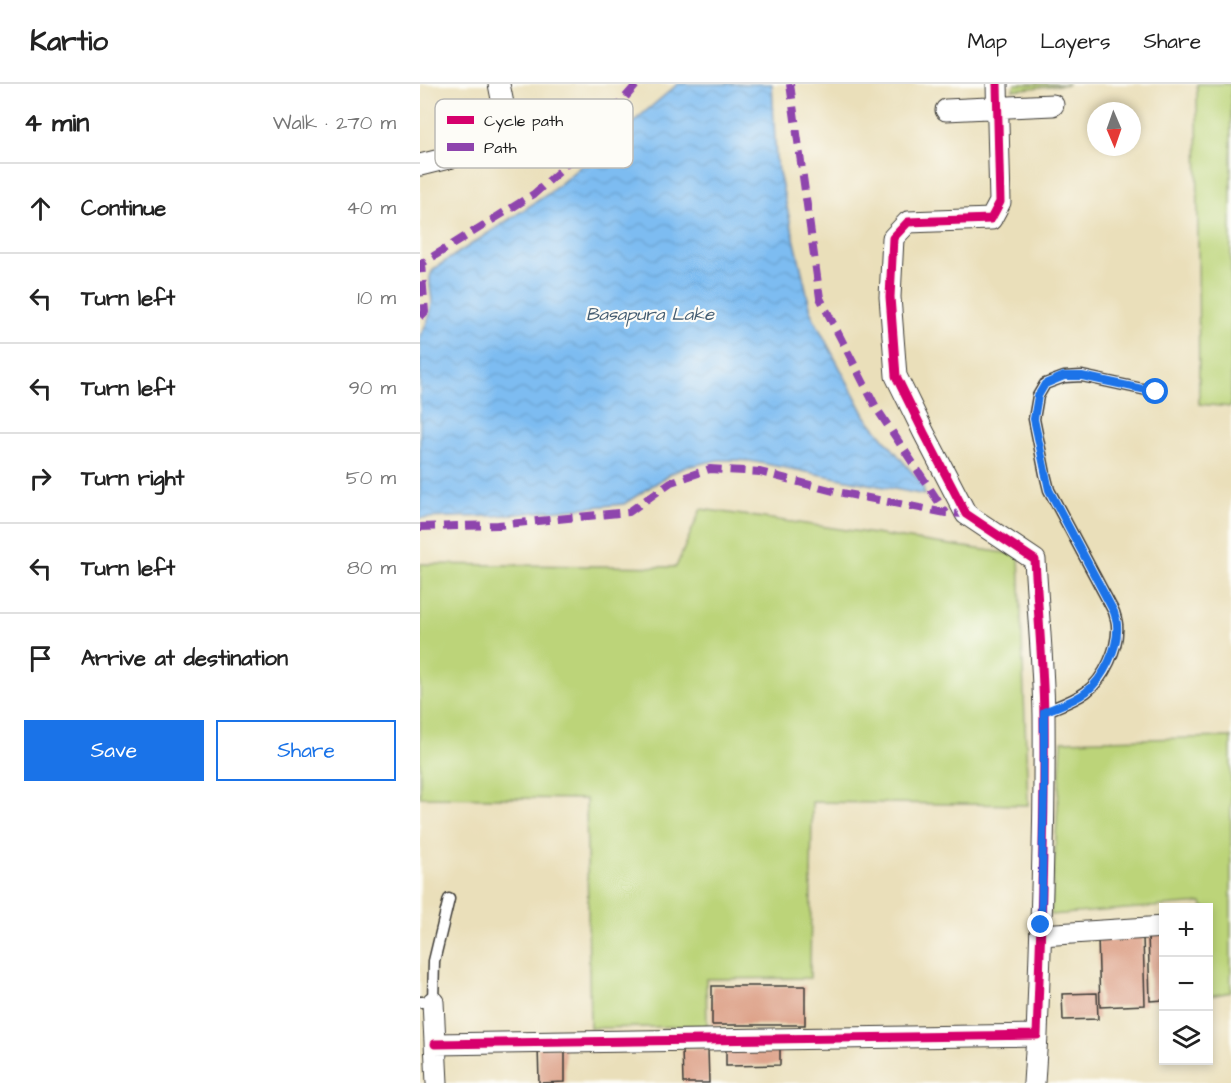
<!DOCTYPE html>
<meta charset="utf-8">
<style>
:root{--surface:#fff;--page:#f2f2f2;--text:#222;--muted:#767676;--line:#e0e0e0;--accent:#1a73e8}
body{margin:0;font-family:"Architects Daughter",sans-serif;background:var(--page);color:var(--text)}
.controls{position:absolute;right:18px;bottom:18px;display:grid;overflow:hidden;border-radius:0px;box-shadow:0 3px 9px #0003}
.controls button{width:54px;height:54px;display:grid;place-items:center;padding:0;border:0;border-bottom:2px solid var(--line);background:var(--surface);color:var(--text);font:30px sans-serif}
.compass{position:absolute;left:667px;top:18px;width:54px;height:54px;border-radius:50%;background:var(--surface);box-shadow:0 3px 9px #0003;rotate:178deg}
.stop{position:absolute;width:18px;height:18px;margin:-14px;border:4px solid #1a73e8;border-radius:50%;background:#fff}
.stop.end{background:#1a73e8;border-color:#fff;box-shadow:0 2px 6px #0008}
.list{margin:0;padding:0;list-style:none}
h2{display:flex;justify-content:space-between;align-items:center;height:78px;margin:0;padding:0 24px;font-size:26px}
h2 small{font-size:20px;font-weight:400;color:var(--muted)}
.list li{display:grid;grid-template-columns:39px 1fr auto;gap:18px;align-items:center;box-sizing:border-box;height:90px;padding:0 24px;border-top:2px solid var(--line)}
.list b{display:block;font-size:22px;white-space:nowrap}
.list em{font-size:20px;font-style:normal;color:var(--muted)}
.actions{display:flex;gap:12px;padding:18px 24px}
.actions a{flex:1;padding:14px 0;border:2px solid var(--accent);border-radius:0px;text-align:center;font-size:21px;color:var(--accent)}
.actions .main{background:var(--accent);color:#fff}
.icon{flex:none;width:33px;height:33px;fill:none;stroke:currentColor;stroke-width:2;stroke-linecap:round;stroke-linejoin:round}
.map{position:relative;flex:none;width:811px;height:999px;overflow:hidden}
header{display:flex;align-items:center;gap:36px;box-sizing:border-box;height:84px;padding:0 30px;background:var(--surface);border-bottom:2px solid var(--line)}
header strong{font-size:28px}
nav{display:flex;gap:33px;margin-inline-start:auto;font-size:21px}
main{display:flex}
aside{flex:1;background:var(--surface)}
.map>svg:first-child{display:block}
.grass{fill:#bcd479;stroke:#6c784a;stroke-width:1.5}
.water{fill:url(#water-waves);stroke:#4c6c86;stroke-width:1.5}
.building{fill:#dc9e84}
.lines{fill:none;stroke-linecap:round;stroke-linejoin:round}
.service-casing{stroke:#3b3934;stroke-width:13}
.minor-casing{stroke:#3b3934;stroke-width:23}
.service{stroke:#fff;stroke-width:10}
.minor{stroke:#fff;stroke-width:21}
.quiet{stroke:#8e44ad;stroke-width:8;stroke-dasharray:15 8;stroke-linecap:butt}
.cycleway-casing{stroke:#fdfcf7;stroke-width:13}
.cycleway{stroke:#d6006c;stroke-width:9}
.route{stroke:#1a73e8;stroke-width:8}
.labels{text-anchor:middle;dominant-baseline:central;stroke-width:4.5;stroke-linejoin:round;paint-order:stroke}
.water-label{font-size:18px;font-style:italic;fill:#435c71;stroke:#fdfcf7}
.key{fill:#fdfcf7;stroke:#bab9b5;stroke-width:1.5}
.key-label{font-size:16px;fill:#1c1c1c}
</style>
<header>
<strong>Kartio</strong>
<nav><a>Map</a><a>Layers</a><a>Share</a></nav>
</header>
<main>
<aside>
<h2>4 min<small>Walk · 270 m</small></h2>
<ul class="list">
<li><svg class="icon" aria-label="ahead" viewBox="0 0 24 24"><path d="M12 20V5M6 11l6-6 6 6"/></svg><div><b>Continue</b></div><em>40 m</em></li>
<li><svg class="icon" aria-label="left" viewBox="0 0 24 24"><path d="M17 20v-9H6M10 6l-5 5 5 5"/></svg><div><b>Turn left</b></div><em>10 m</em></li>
<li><svg class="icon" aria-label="left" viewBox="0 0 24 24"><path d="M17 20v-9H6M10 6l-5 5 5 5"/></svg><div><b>Turn left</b></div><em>90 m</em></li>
<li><svg class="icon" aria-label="right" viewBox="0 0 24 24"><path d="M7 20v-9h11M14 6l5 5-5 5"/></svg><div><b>Turn right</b></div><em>50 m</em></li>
<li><svg class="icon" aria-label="left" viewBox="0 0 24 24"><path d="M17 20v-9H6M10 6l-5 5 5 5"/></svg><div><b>Turn left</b></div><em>80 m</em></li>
<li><svg class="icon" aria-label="arrive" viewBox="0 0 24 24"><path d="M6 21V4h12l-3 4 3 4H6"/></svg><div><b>Arrive at destination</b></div></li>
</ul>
<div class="actions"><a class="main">Save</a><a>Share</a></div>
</aside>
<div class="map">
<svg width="811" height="999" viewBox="0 0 811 999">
<defs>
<pattern id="water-waves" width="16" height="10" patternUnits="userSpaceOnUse" patternTransform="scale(1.5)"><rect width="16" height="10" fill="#7dbcf1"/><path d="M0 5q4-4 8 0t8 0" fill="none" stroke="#6ba1ce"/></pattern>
</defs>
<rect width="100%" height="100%" fill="#fdfcf7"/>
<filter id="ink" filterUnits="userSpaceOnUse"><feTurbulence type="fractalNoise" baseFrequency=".0167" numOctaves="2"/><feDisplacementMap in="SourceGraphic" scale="12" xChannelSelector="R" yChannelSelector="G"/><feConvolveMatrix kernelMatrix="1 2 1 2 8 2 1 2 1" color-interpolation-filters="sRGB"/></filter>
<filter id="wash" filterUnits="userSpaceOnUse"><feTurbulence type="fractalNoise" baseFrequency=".008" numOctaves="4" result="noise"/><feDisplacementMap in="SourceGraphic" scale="24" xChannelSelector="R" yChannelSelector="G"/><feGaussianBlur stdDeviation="1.35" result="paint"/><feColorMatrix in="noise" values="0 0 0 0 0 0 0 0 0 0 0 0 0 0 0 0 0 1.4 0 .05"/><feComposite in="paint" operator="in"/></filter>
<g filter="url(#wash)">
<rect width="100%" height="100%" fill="#eadfba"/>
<path class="grass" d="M 595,0 L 649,0 L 593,6 Z
M 777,0 L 811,0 L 811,323 L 779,320 Z
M 281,425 L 599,471 L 608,721 L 392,718 L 390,894 L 286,895 L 287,942 L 170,944 L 166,715 L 0,713 L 0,480 L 256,483 Z
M 811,653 L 811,908 L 789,912 L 788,824 L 783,823 L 782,819 L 631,831 L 642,657 Z"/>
<path class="water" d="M 258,0 L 352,0 L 356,76 L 392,231 L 446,333 L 502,400 L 505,411 L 330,377 L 314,376 L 298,376 L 266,383 L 252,389 L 204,420 L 74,432 L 0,434 L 0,252 C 6,242 11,231 12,219 C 12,205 4,191 18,182 L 128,110 Z"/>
<g id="blocks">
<path class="building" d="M 744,848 L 744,916 L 730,917 L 728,849 Z
M 723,852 L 725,921 L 680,923 L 678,853 Z
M 292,902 L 385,902 L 385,941 L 292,941 Z
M 677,909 L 678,935 L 643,936 L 642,910 Z
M 118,963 L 145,963 L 145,998 L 119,999 Z
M 288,964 L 289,999 L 263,999 L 262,965 Z
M 306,965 L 360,965 L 360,981 L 306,982 Z"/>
</g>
</g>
<g filter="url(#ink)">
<use href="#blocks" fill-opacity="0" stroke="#3b3934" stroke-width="1.5"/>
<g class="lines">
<defs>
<path id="service" d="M 624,628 C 638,622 654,617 666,608 C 684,595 699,563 697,541 C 697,537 695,532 694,528 L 629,406 L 625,390 L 614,335 L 618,312 L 625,300 L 644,293 L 662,292 L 736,308
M 0,918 L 13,918 L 14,877 L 29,815"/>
<path id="minor" d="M 79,0 L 91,59
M 526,26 L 633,21
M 0,81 L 121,51
M 621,851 L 744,843
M 13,918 L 17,999
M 15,960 L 617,951 C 621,845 625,738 624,631 C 623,579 618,527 615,476 L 546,430 L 504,349 L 476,292 L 470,213 L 473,154 L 488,138 L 571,135 L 580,118 L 577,0
M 614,999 L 617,951"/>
</defs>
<use href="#service" class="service-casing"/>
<use href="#minor" class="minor-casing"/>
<use href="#service" class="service"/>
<use href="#minor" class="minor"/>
<path class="quiet" d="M 370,0 L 400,214 L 457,325 L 526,429
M 0,233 L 5,228 L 1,180 L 114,110 L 142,85 L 217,0
M 0,443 L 78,441 L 209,428 L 251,398 L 290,385 L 340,388 L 417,408 L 526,429 L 546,430"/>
<defs>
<path id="cycleway" d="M 15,960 L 617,951 C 621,845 625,738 624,631 C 623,579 618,527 615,476 L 546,430 L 504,349 L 476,292 L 470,213 L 473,154 L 488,138 L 571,135 L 580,118 L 577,0"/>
</defs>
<use href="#cycleway" class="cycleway-casing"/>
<use href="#cycleway" class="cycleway"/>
</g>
</g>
<g class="lines" filter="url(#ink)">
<path class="route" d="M 621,841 L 624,708 L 624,628 C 638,622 655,617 666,608 C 683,595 699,563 697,541 C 697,537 695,532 694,528 L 629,406 L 614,335 L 618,312 L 625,300 L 644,292 L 662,292 L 736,308"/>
</g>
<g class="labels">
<g class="water-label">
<text x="230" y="230">Basapura Lake</text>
</g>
</g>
<rect x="15" y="15" width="198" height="69" rx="9" class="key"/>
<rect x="27" y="32" width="27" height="8" fill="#d6006c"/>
<rect x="27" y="59" width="27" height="8" fill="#8e44ad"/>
<g class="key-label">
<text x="64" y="42">Cycle path</text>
<text x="64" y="69">Path</text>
</g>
</svg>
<div class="controls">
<button>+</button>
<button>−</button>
<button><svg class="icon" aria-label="layers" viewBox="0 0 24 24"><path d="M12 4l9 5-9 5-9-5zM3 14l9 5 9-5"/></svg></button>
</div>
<svg class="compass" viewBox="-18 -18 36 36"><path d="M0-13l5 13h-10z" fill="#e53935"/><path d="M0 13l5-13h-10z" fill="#767676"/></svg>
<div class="stop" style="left:736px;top:308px"></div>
<div class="stop end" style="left:621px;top:841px"></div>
</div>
</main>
